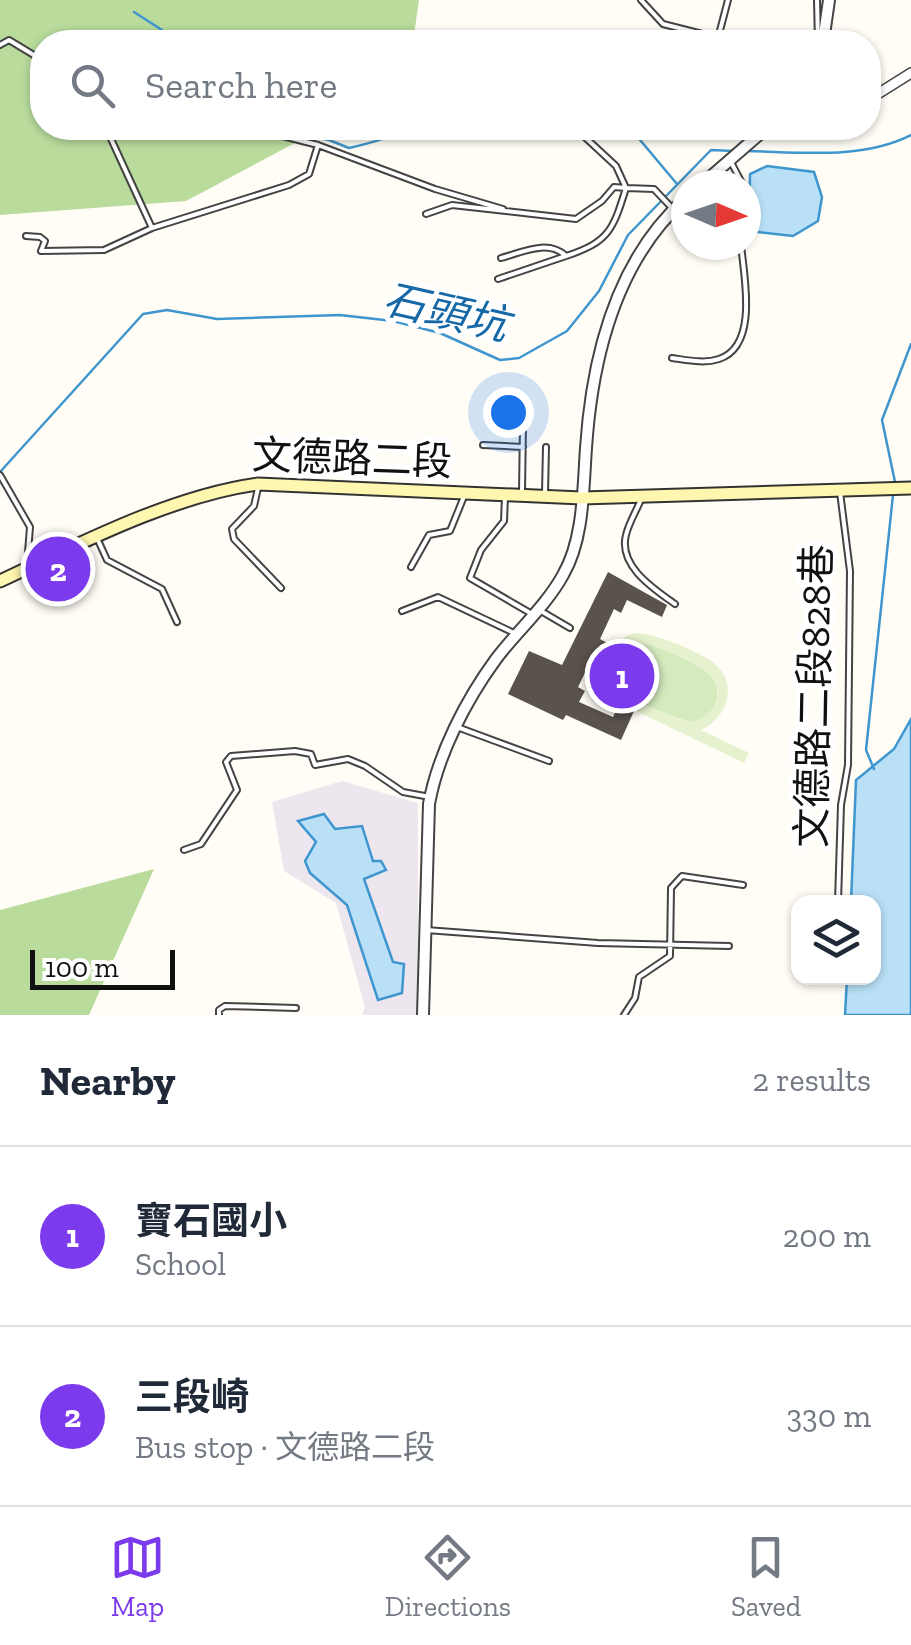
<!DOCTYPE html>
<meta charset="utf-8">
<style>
:root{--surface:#fff;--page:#f6f6f7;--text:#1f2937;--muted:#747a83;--line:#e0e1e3;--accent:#7c3aed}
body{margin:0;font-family:"Zilla Slab","Noto Sans TC",serif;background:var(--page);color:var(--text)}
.controls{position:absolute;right:30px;bottom:30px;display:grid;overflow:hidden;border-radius:20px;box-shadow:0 2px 8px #0004}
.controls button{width:90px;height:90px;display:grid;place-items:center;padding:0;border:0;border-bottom:2px solid var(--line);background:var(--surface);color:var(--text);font:50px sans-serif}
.compass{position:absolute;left:671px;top:170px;width:90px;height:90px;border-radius:50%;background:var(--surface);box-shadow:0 2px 8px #0004;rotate:92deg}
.scale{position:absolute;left:30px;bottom:25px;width:145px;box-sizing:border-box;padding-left:10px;border:5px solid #111;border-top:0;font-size:28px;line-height:35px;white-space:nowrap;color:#111;-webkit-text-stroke:8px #fff;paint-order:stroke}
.you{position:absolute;left:508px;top:412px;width:35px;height:35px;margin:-25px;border:8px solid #fff;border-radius:50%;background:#1a73e8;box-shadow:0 0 0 15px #1a73e833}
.badge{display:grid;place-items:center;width:65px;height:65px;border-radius:50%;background:var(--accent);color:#fff;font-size:32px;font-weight:700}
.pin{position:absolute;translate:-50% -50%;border:5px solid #fff;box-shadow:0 2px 10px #0006}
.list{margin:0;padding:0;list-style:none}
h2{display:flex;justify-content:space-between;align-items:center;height:130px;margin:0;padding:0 40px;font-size:42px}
h2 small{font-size:32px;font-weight:400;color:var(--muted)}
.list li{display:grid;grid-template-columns:65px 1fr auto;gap:30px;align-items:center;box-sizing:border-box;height:180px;padding:0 40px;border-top:2px solid var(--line)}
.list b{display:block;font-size:38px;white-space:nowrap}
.list p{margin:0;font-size:32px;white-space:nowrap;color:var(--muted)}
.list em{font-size:32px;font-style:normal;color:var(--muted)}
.icon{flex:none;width:55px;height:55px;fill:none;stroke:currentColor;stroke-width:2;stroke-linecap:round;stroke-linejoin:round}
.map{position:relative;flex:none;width:911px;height:1015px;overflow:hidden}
.search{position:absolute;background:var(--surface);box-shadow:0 2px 8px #0004;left:30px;right:30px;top:30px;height:110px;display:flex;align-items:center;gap:25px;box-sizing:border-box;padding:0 35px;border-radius:40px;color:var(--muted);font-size:38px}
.sheet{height:490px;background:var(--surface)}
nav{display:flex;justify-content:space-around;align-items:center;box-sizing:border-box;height:140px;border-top:2px solid var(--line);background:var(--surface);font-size:28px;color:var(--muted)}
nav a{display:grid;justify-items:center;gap:5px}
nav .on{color:var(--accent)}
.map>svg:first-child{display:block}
.industrial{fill:#eee6ef}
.green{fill:#d5ebbd}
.forest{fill:#b9dc9c}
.pitch{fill:#e6f2cf;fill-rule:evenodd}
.water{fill:#b9e0f7;stroke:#3f96cf;stroke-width:2.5}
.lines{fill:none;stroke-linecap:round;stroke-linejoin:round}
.stream{stroke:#3f96cf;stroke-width:2.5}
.building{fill:#5a524d}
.service-casing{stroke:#444;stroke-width:8}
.minor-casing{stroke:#444;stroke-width:12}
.tertiary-casing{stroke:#444;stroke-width:14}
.secondary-casing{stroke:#333;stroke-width:15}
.service{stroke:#fff;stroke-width:4}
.minor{stroke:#fff;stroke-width:9}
.tertiary{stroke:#fff;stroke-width:10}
.secondary{stroke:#fff6b0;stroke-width:11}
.labels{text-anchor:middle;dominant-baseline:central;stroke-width:10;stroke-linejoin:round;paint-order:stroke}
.street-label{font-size:40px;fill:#111;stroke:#fff}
.water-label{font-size:42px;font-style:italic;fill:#1768a6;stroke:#fff}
</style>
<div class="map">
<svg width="911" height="1015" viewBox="0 0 911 1015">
<rect width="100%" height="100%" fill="#fffdf5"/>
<path class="industrial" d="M 342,781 L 418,803 L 418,1015 L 362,1015 L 365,1007 L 336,903 L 284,871 L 272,802 Z"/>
<path class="green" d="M 638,642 C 659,645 688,659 705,671 C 729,688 716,720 689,722 C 665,712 605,699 616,663 C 620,651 627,647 638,642 Z"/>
<path class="forest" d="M 0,0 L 419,0 L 413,42 L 42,42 L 42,128 L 323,128 L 186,201 L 0,215 Z
M 154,869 L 89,1015 L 0,1015 L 0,910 Z"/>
<path class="pitch" d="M 634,633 C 653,632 702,652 716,665 C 739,686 726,719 701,730 L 749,753 L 744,763 L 593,690 L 599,680 L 607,684 C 604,660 611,642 634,633 ZM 639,642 C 659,645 688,659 705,671 C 729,688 716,720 689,722 C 665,712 604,699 616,663 C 620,651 627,647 639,642 Z"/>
<path class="water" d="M 767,166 L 814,172 L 822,197 L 818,221 L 793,236 L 749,231 L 750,174 Z
M 911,719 L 911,1015 L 845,1015 L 847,978 L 874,978 L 874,902 L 851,902 L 856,780 L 894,749 Z
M 324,814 L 335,829 L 362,826 L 373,861 L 381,861 L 386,870 L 364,879 L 393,962 L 404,964 L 402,993 L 378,1000 L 347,905 L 310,873 L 305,861 L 316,842 L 298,821 Z"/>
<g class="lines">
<path class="stream" d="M 134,12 L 162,30 L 173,42
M 270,128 L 329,140 L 349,148 C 371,143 390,138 410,128
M 630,128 L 677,184
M 746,151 C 800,152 861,160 911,135
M 0,472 L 143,314 L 167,310 L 217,319 L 340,315 L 393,321 L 440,333 L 500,360 L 519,358 L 567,331 L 599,291 L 628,235 L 711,150 L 733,151
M 895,482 L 882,420 L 911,344
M 874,769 L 866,750 L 893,495"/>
</g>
<path class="building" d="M 608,572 L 667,605 L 662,617 L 627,600 L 621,613 L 614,609 L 600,639 L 611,645 L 605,659 L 594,655 L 578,687 L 585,691 L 579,702 L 613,717 L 619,704 L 634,711 L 621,740 L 566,715 L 563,720 L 508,694 L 529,651 L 562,665 Z"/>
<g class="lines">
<defs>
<path id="service" d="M 641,0 L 663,24 L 734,42
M 817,0 L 818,42
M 718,38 L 728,0
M 0,45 L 9,40 L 42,60
M 106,128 L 152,228
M 251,128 L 318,145 L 435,189 L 503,209
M 575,128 L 616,166 L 626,188 L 654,189 L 672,208
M 732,164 L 743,185
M 426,214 L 452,205 L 576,219 L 602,201 L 614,187 L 626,188 C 613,230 609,242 566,256 C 548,239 523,252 501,258
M 26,236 L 40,237 L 45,241 L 41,251 L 104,250 L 152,228 L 289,185 L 309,174 L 318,145
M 498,279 L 566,256
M 672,358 C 687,360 704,364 719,359 C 759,346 744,276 741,245
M 483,445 L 523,447
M 0,475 L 30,527 L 27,565
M 258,488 L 254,506 L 232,529 L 234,539 L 281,588
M 522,492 L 523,424
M 545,493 L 546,447
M 505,496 L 504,521 L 481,550 L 470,578 L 532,614
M 642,497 C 637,510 629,522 626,535 C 618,566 654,589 675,604
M 97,538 L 107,560 L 162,589 L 177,622
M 411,567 L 429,535 L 450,531 L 465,494
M 402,611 L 438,597 L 512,632
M 541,611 L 570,628
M 457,727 L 549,761
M 184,850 L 201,844 L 237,790 L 226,762 L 231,756 L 295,751 L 311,754 L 315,765 L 348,759 L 365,766 L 403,792 L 430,797
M 838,902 L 841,805 L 848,765 L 850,571 L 840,492
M 426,930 L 598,943 L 729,946
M 219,1015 L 219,1010 L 225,1006 L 296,1008
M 624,1015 L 635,998 L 639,977 L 670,956 L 671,888 L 682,876 L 743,885"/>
<path id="minor" d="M 868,100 L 911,73"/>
<path id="tertiary" d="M 823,42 L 829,0
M 701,185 L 762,132 L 773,128
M 423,1015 L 429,804 C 438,754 466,700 496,659 C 517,631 546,606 563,575 C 584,539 583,489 586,448 C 592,359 616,260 686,198"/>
<path id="secondary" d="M 0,581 C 79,544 171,496 258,484 L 582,498 L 911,488"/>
</defs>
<use href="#service" class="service-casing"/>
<use href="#minor" class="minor-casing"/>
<use href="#tertiary" class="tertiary-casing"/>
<use href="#secondary" class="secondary-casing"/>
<use href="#service" class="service"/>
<use href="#minor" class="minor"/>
<use href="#tertiary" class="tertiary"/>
<use href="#secondary" class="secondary"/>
</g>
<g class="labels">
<g class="street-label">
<text transform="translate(352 458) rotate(2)">文德路二段</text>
<text transform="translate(814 696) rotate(-89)">文德路二段828巷</text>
</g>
<g class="water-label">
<text transform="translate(446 312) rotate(13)">石頭坑</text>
</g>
</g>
</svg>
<div class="controls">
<button><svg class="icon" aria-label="layers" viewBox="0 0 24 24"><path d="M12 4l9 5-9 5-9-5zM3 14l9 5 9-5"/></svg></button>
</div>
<svg class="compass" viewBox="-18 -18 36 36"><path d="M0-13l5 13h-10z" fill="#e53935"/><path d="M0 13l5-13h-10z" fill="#747a83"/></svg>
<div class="scale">100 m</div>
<div class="you"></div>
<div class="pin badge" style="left:622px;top:676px">1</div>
<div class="pin badge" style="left:58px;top:569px">2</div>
<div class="search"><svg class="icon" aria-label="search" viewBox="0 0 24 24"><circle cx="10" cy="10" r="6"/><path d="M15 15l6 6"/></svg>Search here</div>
</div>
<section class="sheet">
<h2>Nearby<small>2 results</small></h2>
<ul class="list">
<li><span class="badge">1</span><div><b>寶石國小</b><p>School</p></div><em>200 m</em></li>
<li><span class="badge">2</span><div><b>三段崎</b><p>Bus stop · 文德路二段</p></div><em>330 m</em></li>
</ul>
</section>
<nav>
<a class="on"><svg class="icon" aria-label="map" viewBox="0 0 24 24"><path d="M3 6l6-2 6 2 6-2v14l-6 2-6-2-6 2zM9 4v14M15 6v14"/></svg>Map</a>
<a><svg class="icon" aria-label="directions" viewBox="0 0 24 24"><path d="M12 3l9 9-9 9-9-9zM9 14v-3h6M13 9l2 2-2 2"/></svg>Directions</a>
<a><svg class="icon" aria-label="saved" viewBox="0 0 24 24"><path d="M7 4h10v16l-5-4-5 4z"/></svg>Saved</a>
</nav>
